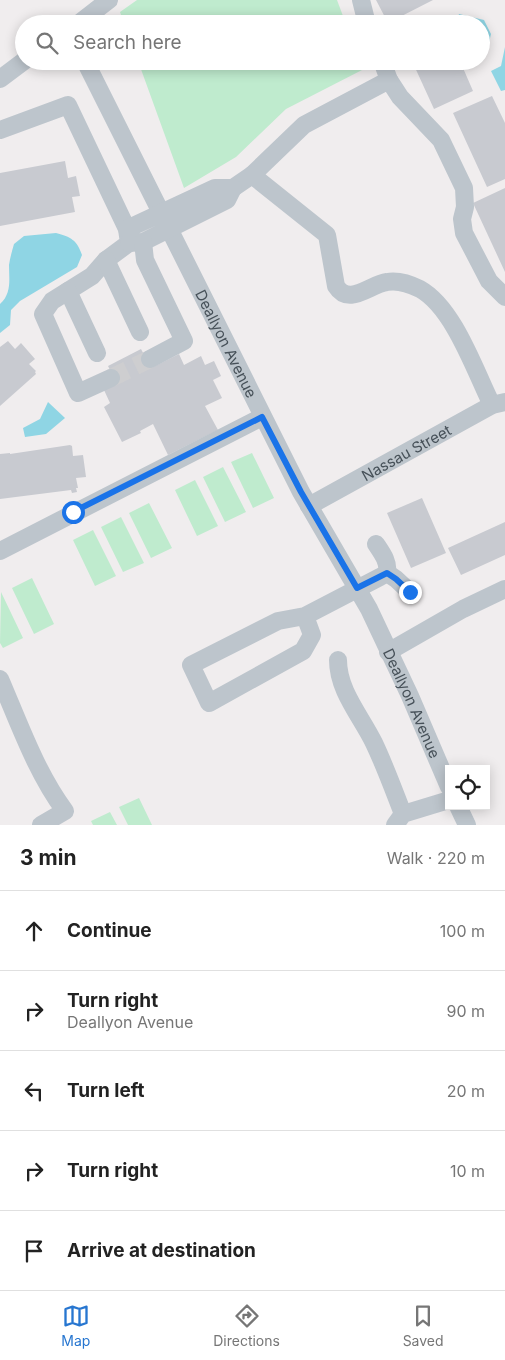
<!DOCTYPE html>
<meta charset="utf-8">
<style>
:root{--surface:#fff;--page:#f6f6f6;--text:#222;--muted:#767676;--line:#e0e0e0;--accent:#2776d0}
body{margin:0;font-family:Inter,sans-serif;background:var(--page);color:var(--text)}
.controls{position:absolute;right:15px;bottom:15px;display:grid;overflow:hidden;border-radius:0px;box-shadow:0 2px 12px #0003}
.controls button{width:45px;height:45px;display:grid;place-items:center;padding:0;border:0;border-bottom:1px solid var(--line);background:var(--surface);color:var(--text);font:25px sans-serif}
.stop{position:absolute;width:15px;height:15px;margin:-11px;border:4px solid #1a73e8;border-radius:50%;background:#fff}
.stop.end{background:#1a73e8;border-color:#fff;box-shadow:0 1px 5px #0008}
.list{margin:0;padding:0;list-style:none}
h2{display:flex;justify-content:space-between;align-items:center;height:65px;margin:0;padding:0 20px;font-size:21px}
h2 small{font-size:16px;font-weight:400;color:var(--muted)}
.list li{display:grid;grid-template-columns:32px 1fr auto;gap:15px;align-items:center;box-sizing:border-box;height:80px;padding:0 20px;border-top:1px solid var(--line)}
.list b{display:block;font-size:19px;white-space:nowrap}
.list p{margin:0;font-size:16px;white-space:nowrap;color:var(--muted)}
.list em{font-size:16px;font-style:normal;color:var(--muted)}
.icon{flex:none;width:28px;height:28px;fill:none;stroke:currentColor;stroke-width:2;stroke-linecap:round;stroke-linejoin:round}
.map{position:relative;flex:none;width:505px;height:825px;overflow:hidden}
.search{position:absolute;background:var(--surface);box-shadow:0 2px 12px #0003;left:15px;right:15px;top:15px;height:55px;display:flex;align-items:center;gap:12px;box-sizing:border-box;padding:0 18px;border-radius:28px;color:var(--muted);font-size:19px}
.sheet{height:465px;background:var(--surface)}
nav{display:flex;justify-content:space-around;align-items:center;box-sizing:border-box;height:70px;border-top:1px solid var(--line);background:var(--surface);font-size:14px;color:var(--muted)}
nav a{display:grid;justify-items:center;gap:2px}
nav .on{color:var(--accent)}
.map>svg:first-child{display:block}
.green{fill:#bfebce}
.water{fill:#8fd5e4}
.building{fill:#c8cad0}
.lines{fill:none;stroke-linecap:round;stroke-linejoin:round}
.minor-tunnel{stroke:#ceced0;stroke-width:18;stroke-dasharray:18 9;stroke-linecap:butt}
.minor{stroke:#bdc5cc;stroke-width:18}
.route{stroke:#1a73e8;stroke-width:6}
.labels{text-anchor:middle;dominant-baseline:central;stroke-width:4;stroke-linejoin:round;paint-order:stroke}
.street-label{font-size:15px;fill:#475159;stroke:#fff}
</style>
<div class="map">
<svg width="505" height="825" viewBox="0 0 505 825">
<rect width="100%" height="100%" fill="#f0edee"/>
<path class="green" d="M 137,0 L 337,0 L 346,24 L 124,24 L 120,12 Z
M 138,61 L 361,61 L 364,69 L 286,109 L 236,157 L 184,188 Z
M 252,453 L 274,498 L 253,508 L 231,462 Z
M 223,467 L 246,512 L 225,522 L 203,477 Z
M 195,480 L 218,526 L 197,536 L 175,490 Z
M 149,503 L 172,548 L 151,558 L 129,513 Z
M 121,517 L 144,563 L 123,572 L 101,527 Z
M 93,530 L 116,576 L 95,586 L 73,540 Z
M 32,578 L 54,624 L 34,634 L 12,588 Z
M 1,592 L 23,638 L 3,648 L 0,643 Z
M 139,798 L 152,825 L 128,825 L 119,807 Z
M 110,812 L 117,825 L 93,825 L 91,821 Z"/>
<path class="water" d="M 459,14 L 484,20 L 491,34 L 486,55 L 481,54 L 481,24 L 456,24 Z
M 505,47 L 505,90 L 501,91 L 491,71 L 501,66 Z
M 56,233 C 71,237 77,240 82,255 L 77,267 L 20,301 L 11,310 L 10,325 L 0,333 L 0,304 C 12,293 9,279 9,265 C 10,258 12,251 14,244 L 24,236 Z
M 48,402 L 65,418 L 46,434 L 25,437 L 23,428 L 40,419 Z"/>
<path class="building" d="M 376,0 L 433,0 L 388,23 Z
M 440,17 L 443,24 L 425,24 Z
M 412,61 L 460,61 L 473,91 L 434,109 Z
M 492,96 L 505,123 L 505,179 L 487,187 L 453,113 Z
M 65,161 L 68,178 L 76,176 L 80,196 L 72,197 L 75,212 L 0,226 L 0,173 Z
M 505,188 L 505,272 L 473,203 Z
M 8,341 L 15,349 L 21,343 L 35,359 L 29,364 L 36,371 L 35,372 L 36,374 L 0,406 L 0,347 Z
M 141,349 L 151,368 L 179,354 L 184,365 L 201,356 L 205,365 L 214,361 L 221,376 L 213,380 L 222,398 L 205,406 L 218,430 L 168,455 L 153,424 L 140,431 L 141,433 L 122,442 L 104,407 L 110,403 L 104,390 L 117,384 L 108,366 Z
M 70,445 L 72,446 L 73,456 L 83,455 L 86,477 L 76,478 L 78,488 L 76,488 L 77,492 L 72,493 L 71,490 L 0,499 L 0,454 L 10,453 L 10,454 Z
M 422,498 L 446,553 L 411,568 L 387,513 Z
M 505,522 L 505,555 L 461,575 L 448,548 Z"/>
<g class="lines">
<path class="minor-tunnel" d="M 111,378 L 150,359"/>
<g class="minor">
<path d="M 361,0 L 367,24"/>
<path d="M 78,24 L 109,0"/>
<path id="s1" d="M 85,61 L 301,492 L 369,609 L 410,696 L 449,787"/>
<path d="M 382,61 L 389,80 L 400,97 L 441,140 L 464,188 L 465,207 L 462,219 L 464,233 L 489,281 L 505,297"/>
<path d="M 0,79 L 24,61"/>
<path d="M 0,130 L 68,105 L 127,229 L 129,243 L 106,260 L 92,276 L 52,301 L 43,314 L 78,393 L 111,378"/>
<path d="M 252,175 L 304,125 L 389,80"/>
<path d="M 233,188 L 252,175 L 327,235 L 336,286 C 349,307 370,284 387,282 C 398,280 410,284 420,289 C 454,308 475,371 492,405"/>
<path d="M 127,229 L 215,188 L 233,188 L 227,200 L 143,242 L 129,243"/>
<path d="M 143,242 L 145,260 L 184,341 L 150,359"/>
<path d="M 106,260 L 140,332"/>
<path d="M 68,291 L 97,353"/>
<path id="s2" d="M 309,506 L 492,405 L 505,402"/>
<path d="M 0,551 L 262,417"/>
<path d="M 387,573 L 396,579 L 410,592"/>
<path d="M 305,616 L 312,635 L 303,651 L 209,703 L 191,665 L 278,621 L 305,616 L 380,577 L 387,573 C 389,562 382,553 376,544"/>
<path d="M 388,652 L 463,609 L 505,589"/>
<path d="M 338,660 C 338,691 361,716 374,743 C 385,766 394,791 403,814"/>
<path d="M 0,679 C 19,723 36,772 65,811 L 41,825"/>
<path d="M 458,806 L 467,825"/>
<path d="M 395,825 L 403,814 L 449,800"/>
</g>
</g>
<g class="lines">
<path class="route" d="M 73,512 L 262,417 L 301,492 L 357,588 L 387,573 L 396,579 L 410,592"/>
</g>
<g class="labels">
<g class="street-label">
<text stroke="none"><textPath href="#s1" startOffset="316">Deallyon Avenue</textPath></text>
<text stroke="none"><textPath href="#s2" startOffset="111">Nassau Street</textPath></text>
<text stroke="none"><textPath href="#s1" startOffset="721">Deallyon Avenue</textPath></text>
</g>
</g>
</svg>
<div class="controls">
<button><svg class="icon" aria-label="locate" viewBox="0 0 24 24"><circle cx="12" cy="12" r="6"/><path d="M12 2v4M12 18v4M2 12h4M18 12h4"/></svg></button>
</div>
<div class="stop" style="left:73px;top:512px"></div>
<div class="stop end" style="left:410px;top:592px"></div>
<div class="search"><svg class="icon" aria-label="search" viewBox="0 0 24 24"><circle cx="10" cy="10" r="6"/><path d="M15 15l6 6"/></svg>Search here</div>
</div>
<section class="sheet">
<h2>3 min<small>Walk · 220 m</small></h2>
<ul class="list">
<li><svg class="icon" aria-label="ahead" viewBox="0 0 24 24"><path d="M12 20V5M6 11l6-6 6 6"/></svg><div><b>Continue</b></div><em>100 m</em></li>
<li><svg class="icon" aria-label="right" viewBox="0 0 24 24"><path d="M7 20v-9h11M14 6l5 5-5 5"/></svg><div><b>Turn right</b><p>Deallyon Avenue</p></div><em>90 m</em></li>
<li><svg class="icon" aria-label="left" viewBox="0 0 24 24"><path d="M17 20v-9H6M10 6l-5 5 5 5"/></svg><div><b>Turn left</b></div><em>20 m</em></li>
<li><svg class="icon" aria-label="right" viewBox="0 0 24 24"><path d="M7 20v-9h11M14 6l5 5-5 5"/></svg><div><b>Turn right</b></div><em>10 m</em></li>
<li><svg class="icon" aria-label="arrive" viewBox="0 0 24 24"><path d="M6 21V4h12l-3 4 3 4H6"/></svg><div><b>Arrive at destination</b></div></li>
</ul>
</section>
<nav>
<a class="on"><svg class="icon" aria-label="map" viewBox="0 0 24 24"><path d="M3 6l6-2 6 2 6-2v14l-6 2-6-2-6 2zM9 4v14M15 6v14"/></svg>Map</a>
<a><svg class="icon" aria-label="directions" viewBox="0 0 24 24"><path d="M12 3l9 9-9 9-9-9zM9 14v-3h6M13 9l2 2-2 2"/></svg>Directions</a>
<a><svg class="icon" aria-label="saved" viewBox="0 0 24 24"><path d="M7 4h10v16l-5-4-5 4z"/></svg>Saved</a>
</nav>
